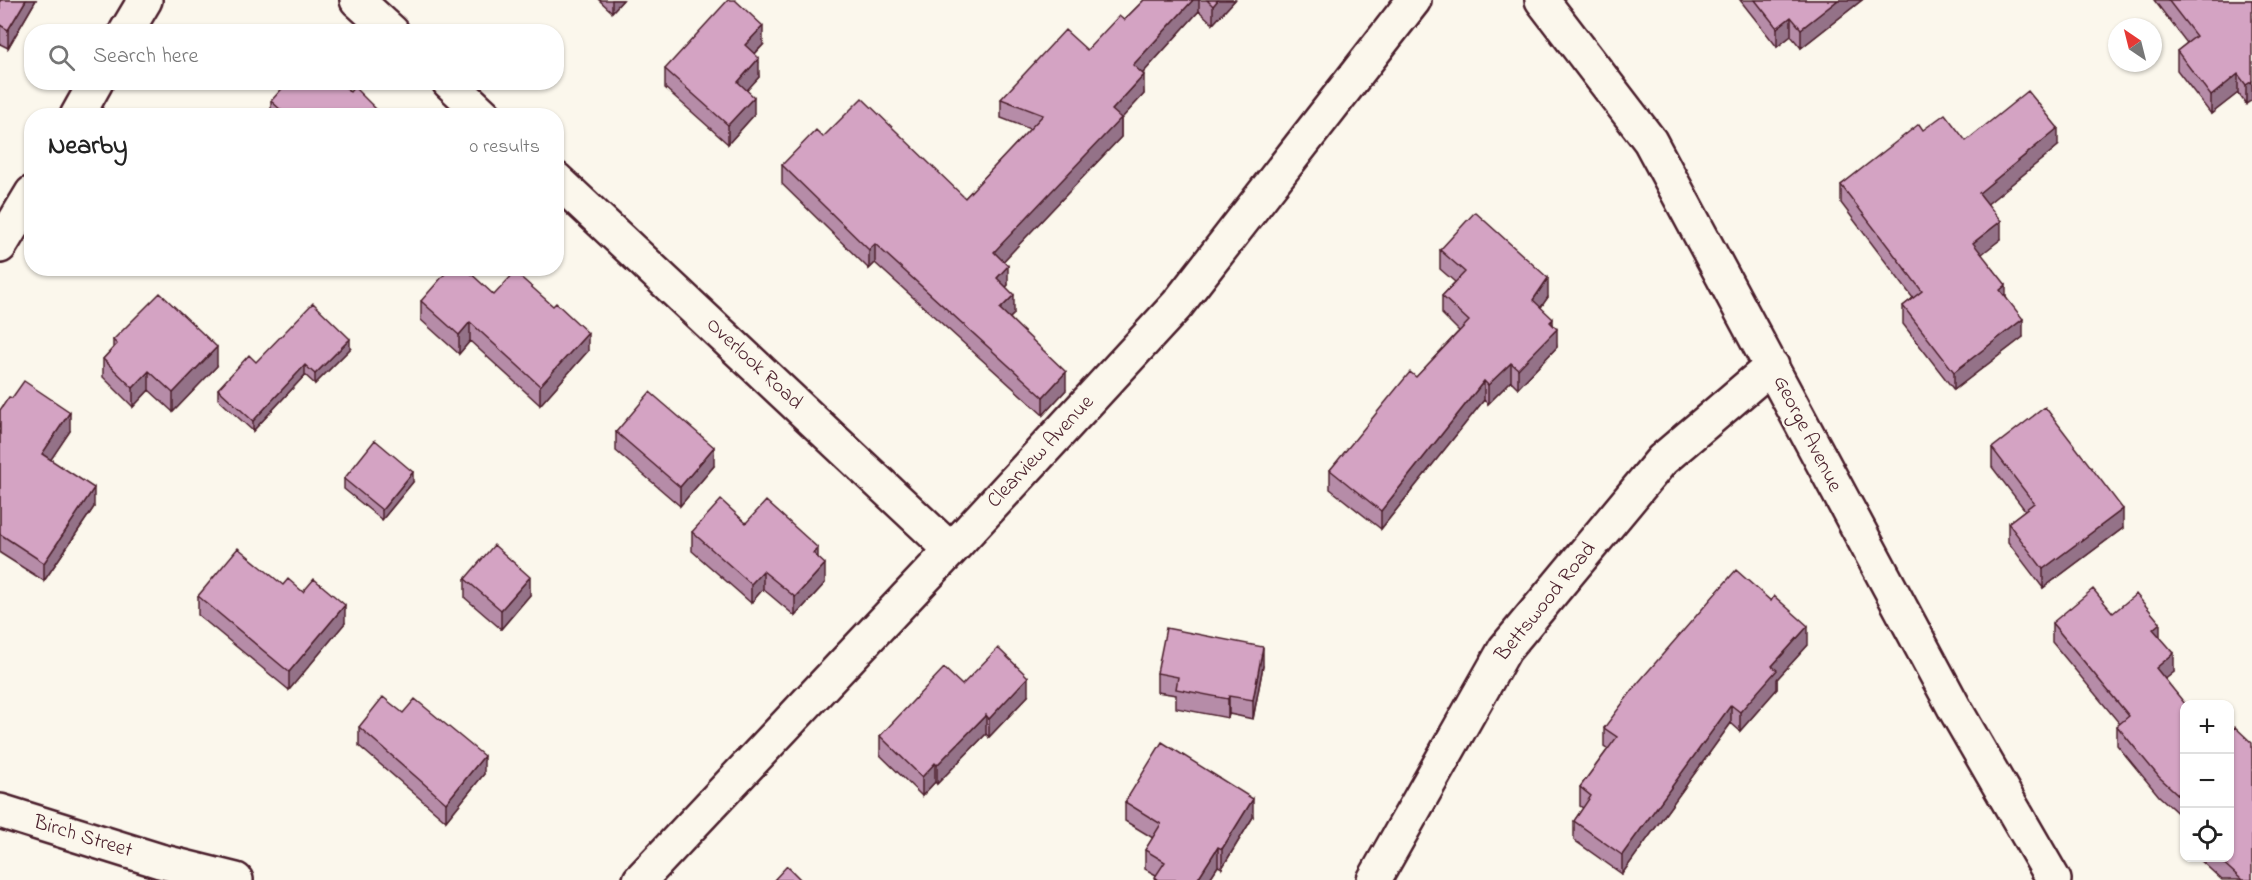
<!DOCTYPE html>
<meta charset="utf-8">
<style>
:root{--surface:#fff;--page:#f6f6f6;--text:#222;--muted:#767676;--line:#e0e0e0}
body{margin:0;font-family:"Indie Flower",sans-serif;background:var(--page);color:var(--text)}
.controls{position:absolute;right:18px;bottom:18px;display:grid;overflow:hidden;border-radius:12px;box-shadow:0 2px 4px #0004}
.controls button{width:54px;height:54px;display:grid;place-items:center;padding:0;border:0;border-bottom:2px solid var(--line);background:var(--surface);color:var(--text);font:30px sans-serif}
.compass{position:absolute;left:2108px;top:18px;width:54px;height:54px;border-radius:50%;background:var(--surface);box-shadow:0 2px 4px #0004;rotate:325deg}
.list{margin:0;padding:0;list-style:none}
h2{display:flex;justify-content:space-between;align-items:center;height:78px;margin:0;padding:0 24px;font-size:26px}
h2 small{font-size:20px;font-weight:400;color:var(--muted)}
.icon{flex:none;width:33px;height:33px;fill:none;stroke:currentColor;stroke-width:2;stroke-linecap:round;stroke-linejoin:round}
.map{position:relative;flex:none;width:2252px;height:880px;overflow:hidden}
.search{position:absolute;background:var(--surface);box-shadow:0 2px 4px #0004;left:24px;top:24px;width:540px;height:66px;display:flex;align-items:center;gap:15px;box-sizing:border-box;padding:0 21px;border-radius:24px;color:var(--muted);font-size:22px}
.panel{position:absolute;background:var(--surface);box-shadow:0 2px 4px #0004;left:24px;top:108px;width:540px;height:168px;border-radius:24px}
.map>svg:first-child{display:block}
.lines{fill:none;stroke-linecap:round;stroke-linejoin:round}
.street-casing{stroke:#4a1f2b;stroke-width:38}
.street{stroke:#fbf7ec;stroke-width:33}
.wall{fill:#b68ca8;stroke:#4a1f2b;stroke-width:1.5}
.shaded-wall{fill:#947288;stroke:#4a1f2b;stroke-width:1.5}
.building{fill:#d4a3c3;stroke:#4a1f2b;stroke-width:1.5}
.labels{text-anchor:middle;dominant-baseline:central;stroke-width:4.5;stroke-linejoin:round;paint-order:stroke}
.street-label{font-size:21px;fill:#4a1f2b;stroke:#fbf7ec}
</style>
<div class="map">
<svg width="2252" height="880" viewBox="0 0 2252 880">
<rect width="100%" height="100%" fill="#fbf7ec"/>
<filter id="ink" filterUnits="userSpaceOnUse"><feTurbulence type="fractalNoise" baseFrequency=".0167" numOctaves="2"/><feDisplacementMap in="SourceGraphic" scale="12" xChannelSelector="R" yChannelSelector="G"/><feConvolveMatrix kernelMatrix="1 2 1 2 8 2 1 2 1" color-interpolation-filters="sRGB"/></filter>
<g filter="url(#ink)">
<g class="lines">
<defs>
<path id="street" d="M 357,0 L 392,32
M 1542,0 L 1650,141 L 1955,709 L 2054,880
M 126,32 L 145,0
M 449,82 L 485,116
M 77,116 L 96,82
M 556,179 L 951,550
M 0,246 L 32,193
M 0,811 L 160,861 L 236,880
M 640,880 L 951,550 L 1177,305 L 1414,0
M 1374,880 L 1505,649 L 1662,460 L 1772,366"/>
</defs>
<use href="#street" class="street-casing"/>
<use href="#street" class="street"/>
</g>
<path class="wall" d="M 0,0 L 36,0 L 8,48 L 0,44 Z
M 599,0 L 623,0 L 612,12 Z
M 1144,0 L 1235,0 L 1213,24 L 1199,11 L 1142,74 L 1144,94 L 1121,119 L 1121,137 L 1003,261 L 1008,285 L 1006,287 L 1014,314 L 1010,318 L 1066,390 L 1043,415 L 875,263 L 869,269 L 782,184 L 782,165 L 823,137 L 965,198 L 1030,129 L 1001,118 L 1001,99 L 1087,50 L 1124,20 Z
M 1740,0 L 1862,0 L 1801,48 L 1791,36 L 1777,47 Z
M 2154,0 L 2252,0 L 2246,104 L 2238,93 L 2211,114 L 2177,70 L 2177,51 L 2187,43 Z
M 763,45 L 755,54 L 759,77 L 747,90 L 754,115 L 728,144 L 665,88 L 665,69 Z
M 350,92 L 383,116 L 271,116 L 271,101 Z
M 1923,130 L 1966,141 L 2058,146 L 1987,204 L 2001,239 L 1981,254 L 2006,297 L 2023,337 L 1954,390 L 1903,324 L 1903,306 L 1913,298 L 1841,203 L 1841,185 Z
M 1440,250 L 1548,297 L 1540,308 L 1553,324 L 1557,347 L 1518,388 L 1511,381 L 1488,404 L 1484,400 L 1381,529 L 1330,489 L 1330,470 L 1459,331 L 1442,314 L 1442,296 L 1455,282 L 1440,269 Z
M 494,295 L 588,351 L 540,405 L 470,341 L 459,354 L 421,320 L 421,301 Z
M 113,340 L 217,366 L 173,412 L 149,390 L 133,407 L 103,377 L 103,359 L 113,348 Z
M 350,349 L 315,384 L 305,375 L 253,431 L 218,399 L 218,389 L 256,362 Z
M 0,410 L 70,431 L 50,460 L 94,507 L 44,581 L 0,553 Z
M 616,432 L 714,466 L 680,506 L 616,451 Z
M 1992,448 L 2123,528 L 2043,588 L 2008,542 L 2008,523 L 2025,510 L 1992,467 Z
M 344,479 L 413,482 L 382,520 L 344,489 Z
M 746,523 L 818,558 L 825,583 L 795,616 L 763,589 L 751,603 L 692,551 L 692,532 Z
M 465,579 L 530,595 L 501,629 L 465,598 Z
M 283,585 L 303,592 L 345,623 L 289,690 L 198,615 L 198,596 Z
M 2113,613 L 2160,637 L 2174,672 L 2165,679 L 2184,705 L 2184,819 L 2159,796 L 2117,745 L 2117,726 L 2120,724 L 2052,642 L 2052,623 Z
M 1808,645 L 1777,679 L 1777,689 L 1740,731 L 1731,723 L 1622,874 L 1574,840 L 1574,821 L 1583,808 L 1580,806 L 1580,787 L 1608,749 L 1604,746 L 1604,728 Z
M 1263,666 L 1253,719 L 1229,714 L 1228,718 L 1176,708 L 1176,695 L 1157,692 L 1157,673 Z
M 962,685 L 1028,696 L 989,737 L 986,734 L 937,784 L 935,782 L 922,796 L 880,755 L 880,736 Z
M 403,713 L 484,774 L 446,821 L 359,746 L 359,727 Z
M 1125,802 L 1253,817 L 1222,868 L 1218,866 L 1209,880 L 1155,880 L 1156,875 L 1145,869 L 1145,850 L 1153,838 L 1125,821 Z
M 2198,858 L 2229,858 L 2252,880 L 2222,880 Z"/>
<path class="shaded-wall" d="M 26,0 L 36,0 L 8,48 L 8,30 Z
M 612,0 L 623,0 L 612,12 Z
M 1193,0 L 1199,0 L 1199,11 L 1133,84 L 1133,65 Z
M 1218,0 L 1235,0 L 1213,24 L 1213,6 Z
M 1838,0 L 1862,0 L 1801,48 L 1801,29 Z
M 1791,17 L 1791,36 L 1777,47 L 1777,28 Z
M 763,26 L 763,45 L 745,63 L 745,45 Z
M 759,58 L 759,77 L 738,100 L 738,82 Z
M 2238,74 L 2238,93 L 2211,114 L 2211,96 Z
M 1144,75 L 1144,94 L 1121,119 L 1121,137 L 994,271 L 994,252 L 1112,110 Z
M 2252,81 L 2252,100 L 2246,104 L 2246,85 Z
M 754,97 L 754,115 L 728,144 L 728,125 Z
M 2058,128 L 2058,146 L 1979,211 L 1979,193 Z
M 2001,221 L 2001,239 L 1973,261 L 1973,243 Z
M 875,244 L 875,263 L 869,269 L 869,250 Z
M 1008,266 L 1008,285 L 997,297 L 997,278 Z
M 1548,278 L 1548,297 L 1533,319 L 1533,300 Z
M 2006,285 L 2006,303 L 2000,290 Z
M 1014,295 L 1014,314 L 1000,327 L 1000,309 Z
M 1553,319 L 1553,333 L 1557,329 L 1557,347 L 1518,388 L 1518,369 Z
M 2023,319 L 2023,337 L 1954,390 L 1954,372 Z
M 470,322 L 470,341 L 459,354 L 459,335 Z
M 588,333 L 588,351 L 540,405 L 540,386 Z
M 350,339 L 350,349 L 315,384 L 315,374 Z
M 217,347 L 217,366 L 173,412 L 173,393 Z
M 1511,363 L 1511,381 L 1488,404 L 1488,385 Z
M 305,365 L 305,375 L 253,431 L 253,421 Z
M 149,371 L 149,390 L 133,407 L 133,388 Z
M 1066,372 L 1066,390 L 1043,415 L 1043,397 Z
M 1484,381 L 1484,400 L 1381,529 L 1381,511 Z
M 70,412 L 70,431 L 42,473 L 42,454 Z
M 714,447 L 714,466 L 680,506 L 680,487 Z
M 413,472 L 413,482 L 382,520 L 382,510 Z
M 94,488 L 94,507 L 44,581 L 44,563 Z
M 2123,509 L 2123,528 L 2043,588 L 2043,569 Z
M 818,548 L 818,567 L 813,553 Z
M 825,564 L 825,583 L 795,616 L 795,597 Z
M 763,571 L 763,589 L 751,603 L 751,584 Z
M 530,577 L 530,595 L 501,629 L 501,610 Z
M 345,605 L 345,623 L 289,690 L 289,672 Z
M 2160,623 L 2160,642 L 2153,629 Z
M 1808,626 L 1808,645 L 1777,679 L 1777,689 L 1740,731 L 1740,712 L 1772,666 Z
M 1263,647 L 1263,666 L 1253,719 L 1253,700 Z
M 2174,653 L 2174,672 L 2156,687 L 2156,668 Z
M 1028,677 L 1028,696 L 989,737 L 989,719 Z
M 1229,696 L 1229,714 L 1228,718 L 1228,699 Z
M 1731,705 L 1731,723 L 1622,874 L 1622,855 Z
M 986,715 L 986,734 L 937,784 L 937,765 Z
M 484,756 L 484,774 L 446,821 L 446,803 Z
M 935,763 L 935,782 L 922,796 L 922,777 Z
M 1253,799 L 1253,817 L 1222,868 L 1222,849 Z
M 1218,847 L 1218,866 L 1209,880 L 1197,880 Z"/>
<path class="building" d="M 0,0 L 26,0 L 8,30 L 0,25 Z
M 728,0 L 735,0 L 763,26 L 745,45 L 759,58 L 738,82 L 754,97 L 728,125 L 665,69 Z
M 1144,0 L 1193,0 L 1133,65 L 1144,75 L 1112,110 L 1121,118 L 994,252 L 1008,266 L 997,278 L 1014,295 L 1000,309 L 1066,372 L 1043,397 L 875,244 L 869,250 L 782,165 L 816,130 L 823,137 L 862,98 L 965,198 L 1043,115 L 1001,99 L 1065,30 L 1087,50 L 1119,16 L 1124,20 Z
M 1207,0 L 1218,0 L 1213,6 Z
M 1755,0 L 1838,0 L 1801,29 L 1791,17 L 1777,28 Z
M 2168,0 L 2252,0 L 2252,81 L 2246,85 L 2238,74 L 2211,96 L 2177,51 L 2196,36 Z
M 288,82 L 340,82 L 350,92 L 354,87 L 383,116 L 275,116 L 281,110 L 271,101 Z
M 2028,91 L 2058,128 L 1979,193 L 2001,221 L 1973,243 L 2006,285 L 2000,290 L 2023,319 L 1954,372 L 1903,306 L 1922,291 L 1841,185 L 1919,124 L 1923,130 L 1945,114 L 1966,141 Z
M 1475,212 L 1548,278 L 1533,300 L 1553,319 L 1550,322 L 1557,329 L 1518,369 L 1511,363 L 1488,385 L 1484,381 L 1381,511 L 1330,470 L 1410,372 L 1416,377 L 1469,321 L 1442,296 L 1465,272 L 1440,250 Z
M 450,268 L 465,268 L 494,295 L 515,272 L 553,306 L 556,303 L 588,333 L 540,386 L 470,322 L 459,335 L 421,301 Z
M 160,293 L 217,347 L 173,393 L 149,371 L 133,388 L 103,359 L 117,344 L 113,340 Z
M 313,303 L 350,339 L 315,374 L 305,365 L 253,421 L 218,389 L 249,355 L 256,362 Z
M 24,381 L 70,412 L 42,454 L 94,488 L 44,563 L 0,534 L 0,410 L 9,397 L 12,398 Z
M 650,392 L 714,447 L 680,487 L 616,432 Z
M 2045,407 L 2123,509 L 2043,569 L 2008,523 L 2034,503 L 1992,448 Z
M 375,440 L 413,472 L 382,510 L 344,479 Z
M 721,500 L 746,523 L 766,501 L 818,548 L 813,553 L 825,564 L 795,597 L 763,571 L 751,584 L 692,532 Z
M 494,545 L 530,577 L 501,610 L 465,579 Z
M 238,548 L 283,585 L 288,579 L 303,592 L 314,579 L 345,605 L 289,672 L 198,596 Z
M 1736,570 L 1771,601 L 1774,596 L 1808,626 L 1772,666 L 1777,670 L 1740,712 L 1731,705 L 1622,855 L 1574,821 L 1591,796 L 1580,787 L 1617,737 L 1604,728 L 1637,684 Z
M 2093,589 L 2113,613 L 2136,594 L 2160,623 L 2153,629 L 2174,653 L 2156,668 L 2186,705 L 2184,705 L 2184,800 L 2159,777 L 2117,726 L 2129,716 L 2052,623 Z
M 1166,628 L 1263,647 L 1253,700 L 1229,696 L 1228,699 L 1176,689 L 1178,677 L 1157,673 Z
M 998,648 L 1028,677 L 989,719 L 986,715 L 937,765 L 935,763 L 922,777 L 880,736 L 944,668 L 962,685 Z
M 383,697 L 403,713 L 415,699 L 484,756 L 446,803 L 359,727 Z
M 2235,727 L 2252,743 L 2252,880 L 2242,880 L 2218,858 L 2229,858 L 2229,733 Z
M 1162,742 L 1253,799 L 1222,849 L 1218,847 L 1197,880 L 1159,880 L 1155,877 L 1165,862 L 1145,850 L 1161,824 L 1125,802 Z
M 787,866 L 801,880 L 774,880 Z"/>
</g>
<g class="labels">
<g class="street-label">
<text transform="translate(754 364) rotate(43)">Overlook Road</text>
<text transform="translate(1807 434) rotate(63)">George Avenue</text>
<text transform="translate(1041 452) rotate(-47)">Clearview Avenue</text>
<text transform="translate(1546 602) rotate(-51)">Bettswood Road</text>
<text transform="translate(83 837) rotate(17)">Birch Street</text>
</g>
</g>
</svg>
<div class="controls">
<button>+</button>
<button>−</button>
<button><svg class="icon" aria-label="locate" viewBox="0 0 24 24"><circle cx="12" cy="12" r="6"/><path d="M12 2v4M12 18v4M2 12h4M18 12h4"/></svg></button>
</div>
<svg class="compass" viewBox="-18 -18 36 36"><path d="M0-13l5 13h-10z" fill="#e53935"/><path d="M0 13l5-13h-10z" fill="#767676"/></svg>
<div class="search"><svg class="icon" aria-label="search" viewBox="0 0 24 24"><circle cx="10" cy="10" r="6"/><path d="M15 15l6 6"/></svg>Search here</div>
<section class="panel">
<h2>Nearby<small>0 results</small></h2>
<ul class="list">
</ul>
</section>
</div>
